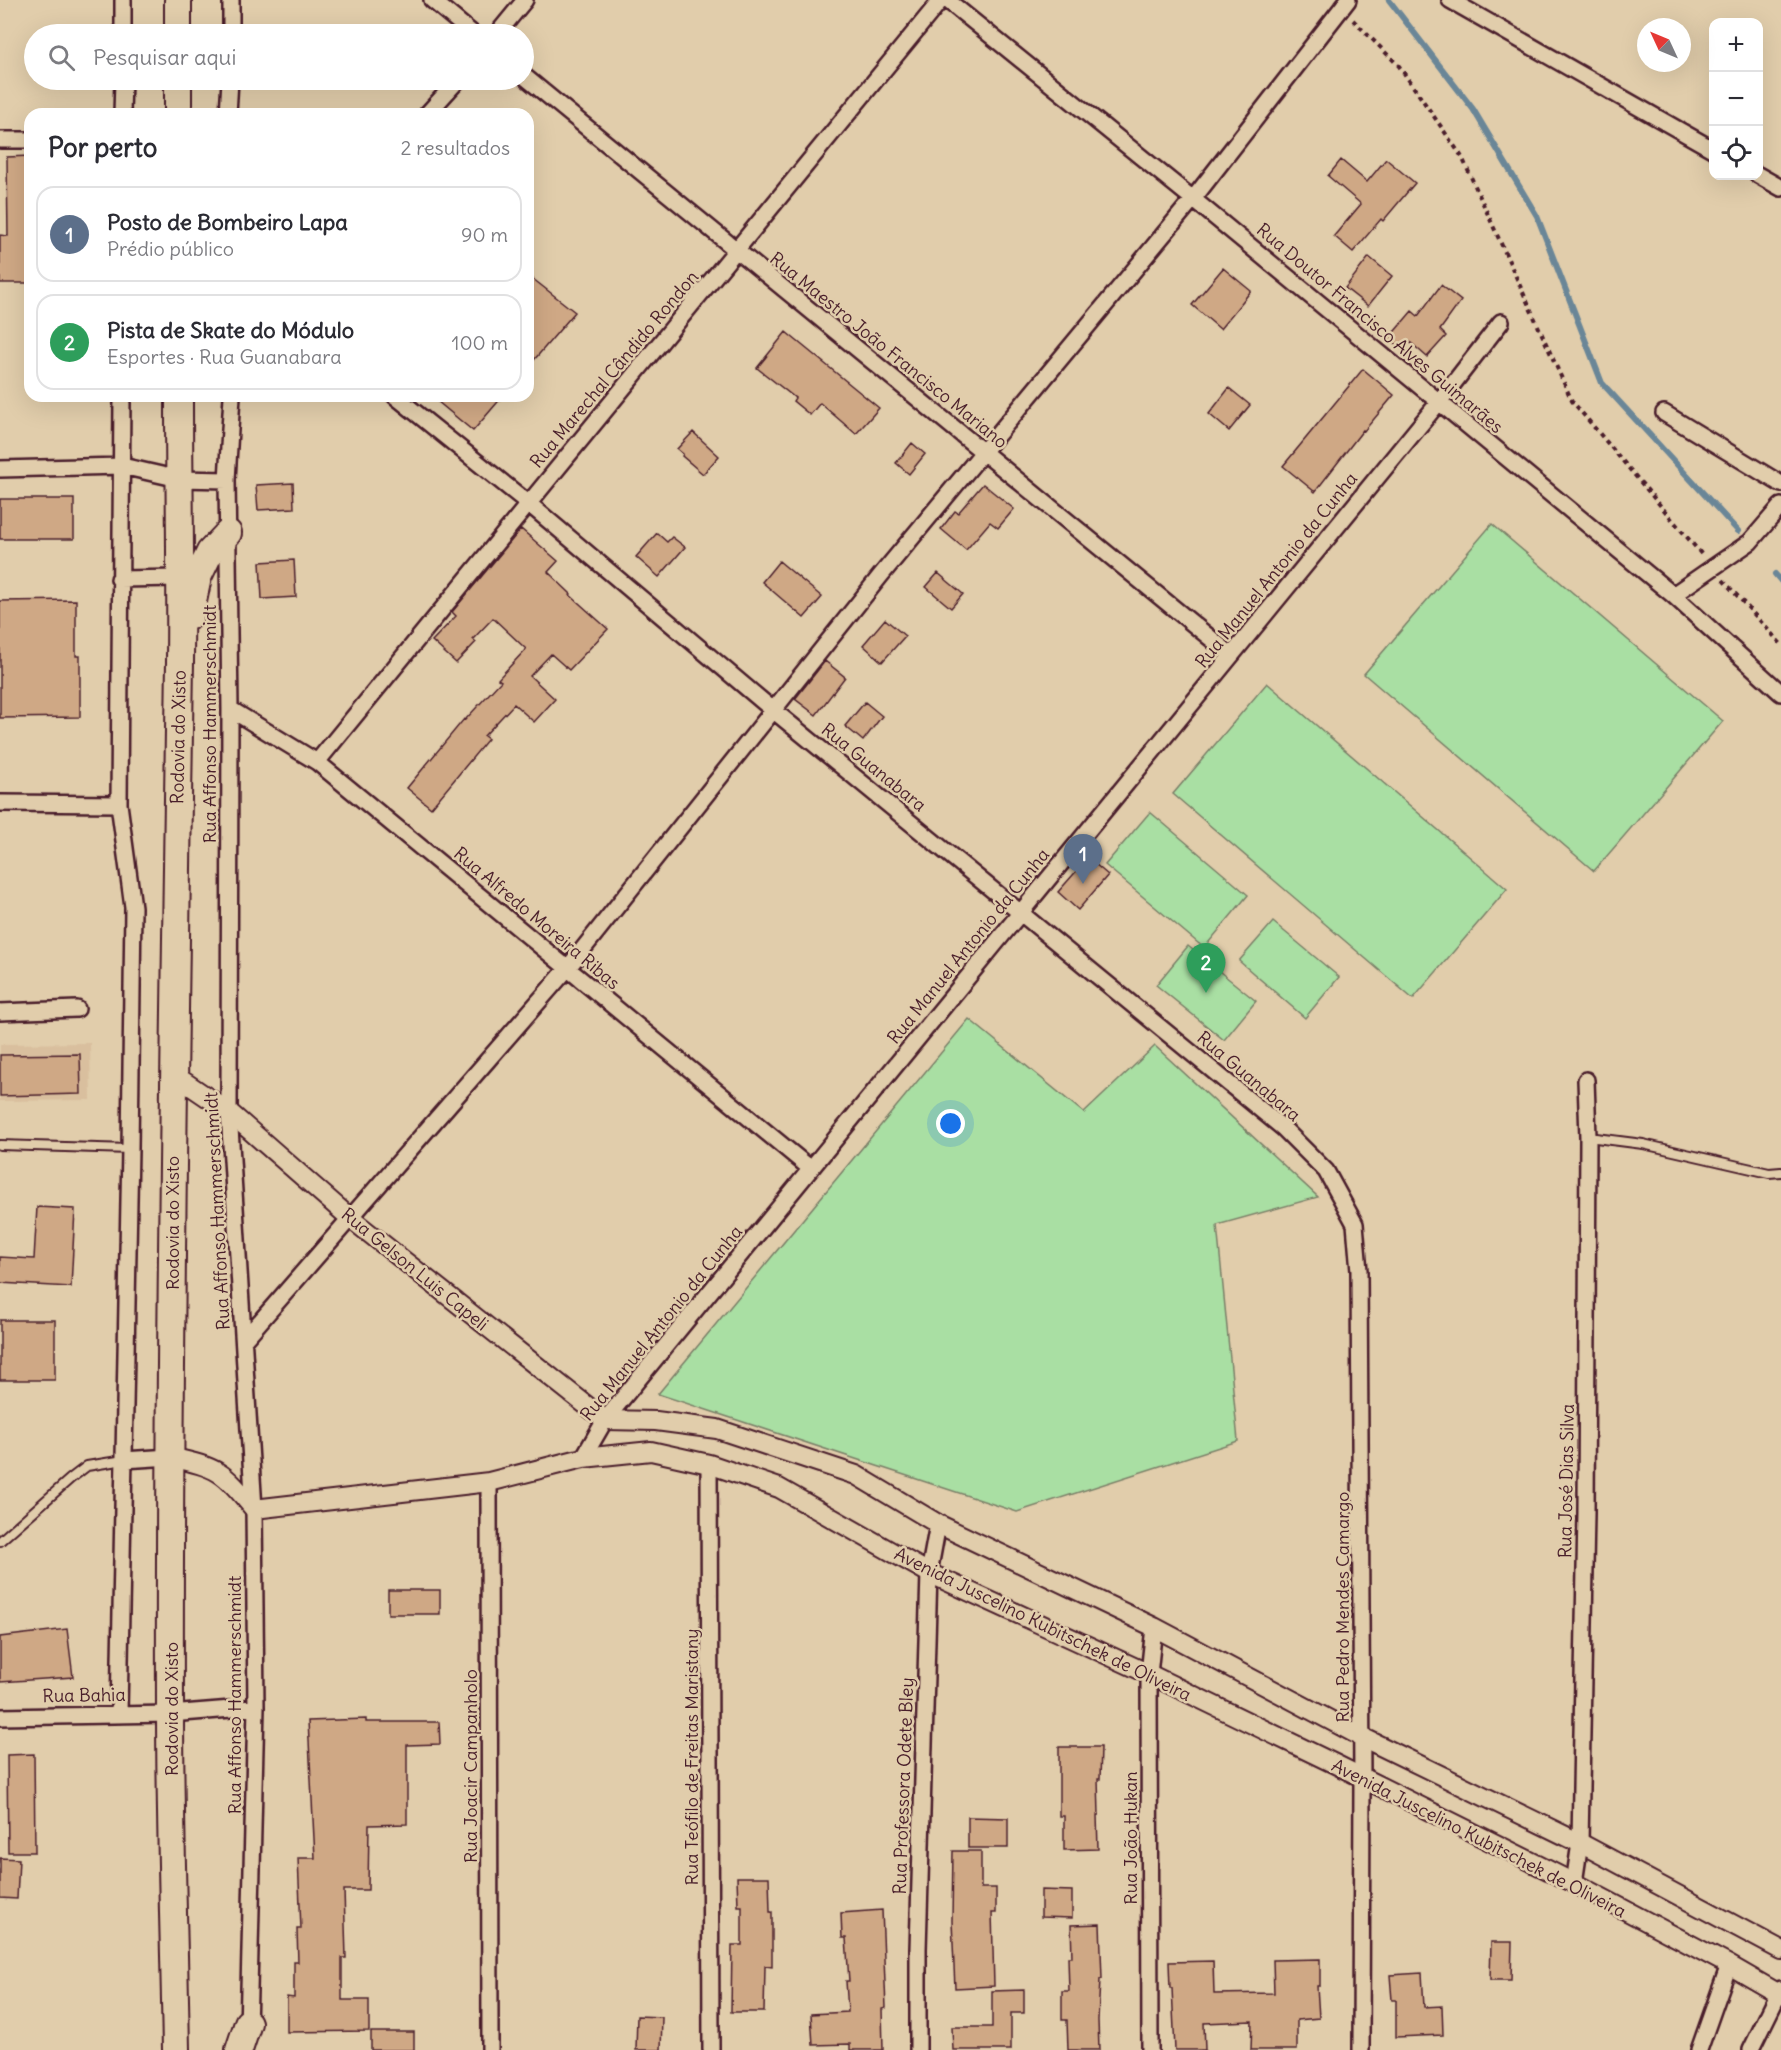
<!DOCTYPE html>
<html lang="pt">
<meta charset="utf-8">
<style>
:root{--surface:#fff;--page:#f7f7f7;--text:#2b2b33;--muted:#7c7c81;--line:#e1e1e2;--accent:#2563eb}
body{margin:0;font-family:Delius,sans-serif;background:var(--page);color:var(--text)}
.controls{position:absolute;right:18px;top:18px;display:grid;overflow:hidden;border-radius:12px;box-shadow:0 6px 24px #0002}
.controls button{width:54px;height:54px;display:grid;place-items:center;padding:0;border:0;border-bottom:2px solid var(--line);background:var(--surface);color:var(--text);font:30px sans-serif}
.compass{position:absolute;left:1637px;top:18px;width:54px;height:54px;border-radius:50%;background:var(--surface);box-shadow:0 6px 24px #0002;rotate:314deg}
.you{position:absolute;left:951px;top:1124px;width:21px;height:21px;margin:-15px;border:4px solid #fff;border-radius:50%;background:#1a73e8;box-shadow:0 0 0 9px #1a73e833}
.badge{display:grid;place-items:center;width:39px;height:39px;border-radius:50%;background:var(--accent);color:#fff;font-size:20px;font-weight:700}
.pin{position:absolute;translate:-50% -50px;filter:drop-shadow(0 2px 3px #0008)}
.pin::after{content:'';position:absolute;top:32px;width:21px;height:18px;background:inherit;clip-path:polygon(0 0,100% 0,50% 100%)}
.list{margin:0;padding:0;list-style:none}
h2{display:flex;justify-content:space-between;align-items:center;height:78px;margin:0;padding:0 24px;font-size:26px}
h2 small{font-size:20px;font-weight:400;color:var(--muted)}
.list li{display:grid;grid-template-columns:39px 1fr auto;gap:18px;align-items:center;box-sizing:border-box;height:96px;margin:0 12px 12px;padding:0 12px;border:2px solid var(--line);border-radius:18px}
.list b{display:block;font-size:22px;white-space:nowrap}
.list p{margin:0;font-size:20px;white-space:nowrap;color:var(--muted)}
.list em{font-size:20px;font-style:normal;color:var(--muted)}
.icon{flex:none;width:33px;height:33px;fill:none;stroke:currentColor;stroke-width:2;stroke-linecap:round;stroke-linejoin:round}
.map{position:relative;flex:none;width:1781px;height:2050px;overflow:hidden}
.search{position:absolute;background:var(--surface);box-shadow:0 6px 24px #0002;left:24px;top:24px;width:510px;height:66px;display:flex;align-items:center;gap:15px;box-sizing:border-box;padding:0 21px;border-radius:33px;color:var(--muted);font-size:22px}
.panel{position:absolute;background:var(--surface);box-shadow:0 6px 24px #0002;left:24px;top:108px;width:510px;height:294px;border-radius:18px}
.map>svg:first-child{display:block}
.built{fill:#d9bf9e}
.green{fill:#a9dfa3;stroke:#7a7f67;stroke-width:1.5}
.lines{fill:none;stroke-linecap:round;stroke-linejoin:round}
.stream{stroke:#6a8697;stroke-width:6}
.building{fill:#cfa885;stroke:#4a1f2b;stroke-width:1.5}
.service-casing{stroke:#4a1f2b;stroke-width:12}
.minor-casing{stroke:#4a1f2b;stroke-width:20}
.tertiary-casing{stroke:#4a1f2b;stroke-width:22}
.trunk-casing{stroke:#4a1f2b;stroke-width:30}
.path{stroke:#4a1f2b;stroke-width:4;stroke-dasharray:4.5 4.5;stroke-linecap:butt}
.service{stroke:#e1cdab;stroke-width:8}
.minor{stroke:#e1cdab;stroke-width:15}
.tertiary{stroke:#e1cdab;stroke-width:18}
.trunk{stroke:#e1cdab;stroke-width:26}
.labels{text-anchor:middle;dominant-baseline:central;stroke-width:5;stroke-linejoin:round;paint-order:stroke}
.street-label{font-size:18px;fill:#4a1f2b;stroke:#e1cdab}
</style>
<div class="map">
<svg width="1781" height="2050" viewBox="0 0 1781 2050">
<rect width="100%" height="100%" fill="#e1cdab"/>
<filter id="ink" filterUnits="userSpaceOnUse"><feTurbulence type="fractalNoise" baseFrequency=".0167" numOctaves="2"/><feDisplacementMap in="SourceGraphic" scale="12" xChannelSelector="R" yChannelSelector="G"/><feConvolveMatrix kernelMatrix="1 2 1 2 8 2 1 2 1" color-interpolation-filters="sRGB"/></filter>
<g filter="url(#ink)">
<path class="built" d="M 90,1043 L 91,1100 L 0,1101 L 0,1044 Z"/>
<path class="green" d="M 1492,524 L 1723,721 L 1594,871 L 1364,674 Z
M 1267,683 L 1507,889 L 1413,999 L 1173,794 Z
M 1150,812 L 1248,895 L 1204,948 L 1105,865 Z
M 1273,922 L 1339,977 L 1305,1018 L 1239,961 Z
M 1188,946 L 1256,1001 L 1224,1040 L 1156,985 Z
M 969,1019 L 1084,1113 L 1155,1046 L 1318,1197 L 1217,1225 L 1238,1441 L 1017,1512 L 658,1394 Z"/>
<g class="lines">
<path class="stream" d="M 1389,0 L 1473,109 L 1537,216 L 1602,383 L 1738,531
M 1775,574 L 1781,581"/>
</g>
<path class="building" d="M 30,156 L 30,283 L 0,283 L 0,235 L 8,236 L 7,157 Z
M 1386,159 L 1415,183 L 1383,221 L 1381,219 L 1353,252 L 1334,236 L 1361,204 L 1328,176 L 1341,160 L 1367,182 Z
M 1369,257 L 1392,276 L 1368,306 L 1345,288 Z
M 1223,268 L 1251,291 L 1220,329 L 1192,305 Z
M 528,275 L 575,312 L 528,367 Z
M 1441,285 L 1461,301 L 1440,330 L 1446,336 L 1427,357 L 1410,342 L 1403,350 L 1389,338 L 1412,311 L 1418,316 Z
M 786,332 L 879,408 L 856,434 L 820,403 L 810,415 L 793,401 L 795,398 L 757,368 Z
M 1363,369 L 1394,395 L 1364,431 L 1363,430 L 1315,492 L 1283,466 Z
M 1229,388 L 1250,405 L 1229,431 L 1209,414 Z
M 431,396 L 503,396 L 473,431 Z
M 693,432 L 719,456 L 703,474 L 682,456 L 683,454 L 677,449 Z
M 912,443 L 925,454 L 909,474 L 896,463 Z
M 293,483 L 294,508 L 258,510 L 256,485 Z
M 983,484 L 1014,509 L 998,528 L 990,522 L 966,550 L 941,529 L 955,511 L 958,513 Z
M 0,499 L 74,499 L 74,539 L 0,539 Z
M 521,529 L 558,561 L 548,572 L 571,594 L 570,595 L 608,629 L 569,670 L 551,654 L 530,676 L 555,699 L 534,722 L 514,704 L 484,736 L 488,739 L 431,808 L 407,788 L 464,719 L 465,720 L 501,681 L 498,679 L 526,649 L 493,618 L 473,639 L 476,642 L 456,663 L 432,641 L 456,616 L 452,612 Z
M 657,533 L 667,542 L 672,537 L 685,547 L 659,577 L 636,557 Z
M 294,560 L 296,597 L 262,599 L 260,562 Z
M 779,561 L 822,597 L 804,618 L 762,582 Z
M 938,573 L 963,594 L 951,608 L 926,587 Z
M 76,600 L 76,656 L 80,656 L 80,717 L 0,718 L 0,601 Z
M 885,619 L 905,636 L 882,662 L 863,645 Z
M 825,661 L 845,677 L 816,715 L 795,699 Z
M 865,702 L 882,716 L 863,741 L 845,726 Z
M 1088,858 L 1108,875 L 1078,910 L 1058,892 Z
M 80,1054 L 81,1094 L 0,1096 L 0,1055 Z
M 37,1207 L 75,1209 L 71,1287 L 0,1283 L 0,1257 L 34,1259 Z
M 0,1320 L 55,1320 L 55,1380 L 0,1380 Z
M 388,1590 L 440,1590 L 440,1614 L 388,1614 Z
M 67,1629 L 73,1677 L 0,1682 L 0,1637 Z
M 366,1719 L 366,1722 L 439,1722 L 440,1744 L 407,1745 L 407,1824 L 369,1825 L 368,1890 L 344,1890 L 346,1958 L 342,1958 L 342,2000 L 369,2000 L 369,2031 L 287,2032 L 287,1997 L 294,1998 L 294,1962 L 298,1962 L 297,1929 L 301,1929 L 298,1858 L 315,1858 L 308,1721 Z
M 1059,1747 L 1101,1747 L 1100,1779 L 1098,1779 L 1099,1815 L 1097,1815 L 1098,1849 L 1064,1850 L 1064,1816 L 1059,1816 Z
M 34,1754 L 35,1852 L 8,1852 L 7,1755 Z
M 968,1817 L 1008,1818 L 1008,1848 L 968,1848 Z
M 953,1851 L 981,1851 L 981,1888 L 996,1888 L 996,1913 L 992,1913 L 994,1986 L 955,1988 L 952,1921 Z
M 0,1858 L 19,1859 L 17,1899 L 0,1898 Z
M 737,1877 L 769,1877 L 770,1912 L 772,1912 L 772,1967 L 765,1966 L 764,2012 L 731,2012 L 732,1945 L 742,1945 L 742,1906 L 738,1906 Z
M 1041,1890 L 1072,1891 L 1072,1918 L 1041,1917 Z
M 882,1910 L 886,2008 L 882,2009 L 883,2050 L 850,2050 L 850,2044 L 813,2045 L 811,2014 L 848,2012 L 846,1981 L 849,1981 L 846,1938 L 842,1938 L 841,1913 Z
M 1100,1924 L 1102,1979 L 1100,1979 L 1098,2020 L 1099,2050 L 1068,2050 L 1067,2020 L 1062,2020 L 1062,1991 L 1069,1991 L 1068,1957 L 1072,1957 L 1071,1925 Z
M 1491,1942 L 1512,1942 L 1511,1980 L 1490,1980 Z
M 1320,1959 L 1320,1986 L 1317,1986 L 1319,2018 L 1297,2020 L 1297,2050 L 1251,2050 L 1252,2021 L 1204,2023 L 1205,2050 L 1175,2050 L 1172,1988 L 1170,1988 L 1169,1962 L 1213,1961 L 1214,1994 L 1274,1993 L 1273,1960 Z
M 1422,1973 L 1424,2007 L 1442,2006 L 1443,2035 L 1396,2037 L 1396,2000 L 1392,2000 L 1390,1975 Z
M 1024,1990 L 1024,2013 L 1011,2013 L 1011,2050 L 953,2050 L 952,2027 L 992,2027 L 992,1991 Z
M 637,2016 L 662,2017 L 661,2050 L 636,2050 Z
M 371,2032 L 414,2032 L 414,2050 L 371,2050 Z"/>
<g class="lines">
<defs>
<path id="service" d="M 1588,1137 L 1643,1144 L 1769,1173 L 1781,1172
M 0,1145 L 130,1149
M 0,1541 L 70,1479 L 87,1466 L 124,1460"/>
<path id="minor" d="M 231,0 L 231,34
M 432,0 L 473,34
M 947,0 L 1193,199 L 1673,595 L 1781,693
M 1450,0 L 1714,150
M 123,34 L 123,0
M 497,34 L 525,0
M 524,76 L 1231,655
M 122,114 L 123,80
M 228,114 L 230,80
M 427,114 L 458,80
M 0,140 L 30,140
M 1758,175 L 1781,188
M 232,396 L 227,480 L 230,709 L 229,1112 L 254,1509 L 256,1707 L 248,2030
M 395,396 L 528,503 L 773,710 L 1283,1128 L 1326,1171 L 1355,1224 L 1359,1271 L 1362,1779 L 1361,2050
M 1664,413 L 1781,484
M 0,469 L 122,466 L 179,479 L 227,480
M 119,579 L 180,578
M 1673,595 L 1750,542 L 1781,506
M 230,709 L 317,762 L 811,1169
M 317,762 L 941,0
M 0,803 L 119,804
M 0,1012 L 77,1009
M 244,1340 L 567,969 L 881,575 L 1193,199 L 1348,0
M 583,1458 L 605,1420 L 1439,402 L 1501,322
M 124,1460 L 170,1457
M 709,1464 L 711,2050
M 489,1482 L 490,2050
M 119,1713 L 130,1149 L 133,907 L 119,804 L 122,396
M 0,1717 L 170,1714 L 256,1707
M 1574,1883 L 1580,1843 L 1586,1513 L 1588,1137 L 1586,1080
M 918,2050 L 918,1949 L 929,1573 L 938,1524
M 1150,2050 L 1149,1674 L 1154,1627
M 1699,2050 L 1729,1965
M 1751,2050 L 1781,1989"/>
<path id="tertiary" d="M 173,1074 L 229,1112 L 350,1218 L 605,1420 L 656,1421 L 717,1429 L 856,1475 L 938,1524 L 1154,1627 L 1362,1737 L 1580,1843 L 1781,1950
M 170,1457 C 219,1468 222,1470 254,1509 L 489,1482 L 583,1458 L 651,1451 L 709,1464 L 779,1488 L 929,1573 L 1149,1674 L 1335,1764 L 1574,1883 L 1729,1965 L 1781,1995"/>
<path id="trunk" d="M 178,0 L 178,34
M 178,80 L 178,114
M 190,616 L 198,577 L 210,552 L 228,533
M 176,2050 C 174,1936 170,1823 170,1709 C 169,1360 175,1011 180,662 C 181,573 179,485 179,396
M 239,2050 L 248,2023"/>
</defs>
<use href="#service" class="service-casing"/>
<use href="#minor" class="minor-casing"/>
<use href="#tertiary" class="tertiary-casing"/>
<use href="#trunk" class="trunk-casing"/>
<path class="path" d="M 1353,20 L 1399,66 L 1462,157 L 1572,401 L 1703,556
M 1723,580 L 1781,644"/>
<use href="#service" class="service"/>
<use href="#minor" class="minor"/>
<use href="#tertiary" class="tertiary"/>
<use href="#trunk" class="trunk"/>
</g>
</g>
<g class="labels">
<g class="street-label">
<text transform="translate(1380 328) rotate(40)">Rua Doutor Francisco Alves Guimarães</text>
<text transform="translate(889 350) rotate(39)">Rua Maestro João Francisco Mariano</text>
<text transform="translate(614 369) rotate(-50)">Rua Marechal Cândido Rondon</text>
<text transform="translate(1276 570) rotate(-51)">Rua Manuel Antonio da Cunha</text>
<text transform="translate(209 724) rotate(-90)">Rua Affonso Hammerschmidt</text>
<text transform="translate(178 737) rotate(-89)">Rodovia do Xisto</text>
<text transform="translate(874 767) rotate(39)">Rua Guanabara</text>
<text transform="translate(537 918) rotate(40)">Rua Alfredo Moreira Ribas</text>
<text transform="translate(968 946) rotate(-51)">Rua Manuel Antonio da Cunha</text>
<text transform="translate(1249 1076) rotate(40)">Rua Guanabara</text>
<text transform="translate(217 1211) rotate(-93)">Rua Affonso Hammerschmidt</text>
<text transform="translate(172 1223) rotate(-90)">Rodovia do Xisto</text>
<text transform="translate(415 1269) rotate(39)">Rua Gelson Luis Capeli</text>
<text transform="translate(661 1323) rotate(-51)">Rua Manuel Antonio da Cunha</text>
<text transform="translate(1566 1481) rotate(-89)">Rua José Dias Silva</text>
<text transform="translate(1342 1607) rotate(-90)">Rua Pedro Mendes Camargo</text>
<text transform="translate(1043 1624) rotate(26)">Avenida Juscelino Kubitschek de Oliveira</text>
<text transform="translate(84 1695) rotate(-1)">Rua Bahia</text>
<text transform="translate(234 1695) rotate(-90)">Rua Affonso Hammerschmidt</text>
<text transform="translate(171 1709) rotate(-90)">Rodovia do Xisto</text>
<text transform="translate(691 1757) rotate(-90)">Rua Teófilo de Freitas Maristany</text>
<text transform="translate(470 1766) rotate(-90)">Rua Joacir Campanholo</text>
<text transform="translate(903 1786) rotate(-88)">Rua Professora Odete Bley</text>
<text transform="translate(1130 1838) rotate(-90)">Rua João Hukan</text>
<text transform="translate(1479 1838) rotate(27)">Avenida Juscelino Kubitschek de Oliveira</text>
</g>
</g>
</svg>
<div class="controls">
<button>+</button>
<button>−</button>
<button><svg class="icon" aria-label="locate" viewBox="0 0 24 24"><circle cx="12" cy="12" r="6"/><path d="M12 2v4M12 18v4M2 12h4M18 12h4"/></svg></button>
</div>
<svg class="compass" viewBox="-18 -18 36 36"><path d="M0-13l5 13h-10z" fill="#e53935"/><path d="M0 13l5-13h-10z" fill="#7c7c81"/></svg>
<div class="you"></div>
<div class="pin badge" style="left:1083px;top:884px;background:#5c6f8a">1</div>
<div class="pin badge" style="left:1206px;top:993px;background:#2e9e5b">2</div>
<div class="search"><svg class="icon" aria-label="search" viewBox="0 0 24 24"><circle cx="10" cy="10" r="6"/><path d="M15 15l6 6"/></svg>Pesquisar aqui</div>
<section class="panel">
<h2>Por perto<small>2 resultados</small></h2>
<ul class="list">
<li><span class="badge" style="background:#5c6f8a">1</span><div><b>Posto de Bombeiro Lapa</b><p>Prédio público</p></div><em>90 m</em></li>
<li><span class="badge" style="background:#2e9e5b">2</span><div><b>Pista de Skate do Módulo</b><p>Esportes · Rua Guanabara</p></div><em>100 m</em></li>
</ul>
</section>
</div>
